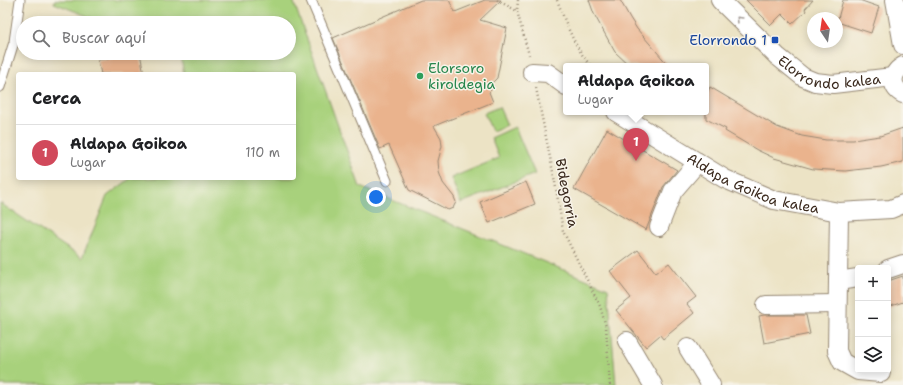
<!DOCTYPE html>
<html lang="es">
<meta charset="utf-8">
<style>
:root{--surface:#fff;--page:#f6f6f6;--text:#202124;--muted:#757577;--line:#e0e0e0;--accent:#d1495b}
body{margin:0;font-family:"Shantell Sans",sans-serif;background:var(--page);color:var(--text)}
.controls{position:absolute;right:12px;bottom:12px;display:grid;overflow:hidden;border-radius:4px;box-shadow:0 2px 10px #0003}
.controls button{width:36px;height:36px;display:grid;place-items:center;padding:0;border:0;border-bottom:1px solid var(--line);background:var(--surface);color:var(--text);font:20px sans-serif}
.compass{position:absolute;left:807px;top:12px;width:36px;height:36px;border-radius:50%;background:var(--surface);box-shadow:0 2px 10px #0003;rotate:347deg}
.you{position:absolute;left:376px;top:197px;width:14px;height:14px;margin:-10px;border:3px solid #fff;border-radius:50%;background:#1a73e8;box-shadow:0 0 0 6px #1a73e833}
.badge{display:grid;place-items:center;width:26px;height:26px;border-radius:50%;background:var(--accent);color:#fff;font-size:13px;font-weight:700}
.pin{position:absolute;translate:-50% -33px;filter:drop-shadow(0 1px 2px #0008)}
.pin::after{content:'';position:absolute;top:21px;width:14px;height:12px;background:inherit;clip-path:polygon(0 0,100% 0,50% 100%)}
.popup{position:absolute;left:563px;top:63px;width:146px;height:52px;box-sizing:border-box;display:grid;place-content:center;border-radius:4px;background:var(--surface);filter:drop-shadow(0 1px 3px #0005);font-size:13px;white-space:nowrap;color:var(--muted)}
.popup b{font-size:15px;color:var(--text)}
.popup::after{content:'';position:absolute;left:50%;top:100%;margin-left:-8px;border:8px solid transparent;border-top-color:var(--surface)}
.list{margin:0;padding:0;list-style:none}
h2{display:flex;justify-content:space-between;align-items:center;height:52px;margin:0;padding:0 16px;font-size:17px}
h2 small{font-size:13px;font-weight:400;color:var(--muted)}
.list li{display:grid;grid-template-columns:26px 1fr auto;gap:12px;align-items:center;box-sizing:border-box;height:56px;padding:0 16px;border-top:1px solid var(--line)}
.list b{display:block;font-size:15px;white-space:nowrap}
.list p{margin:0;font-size:13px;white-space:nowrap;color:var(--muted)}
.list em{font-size:13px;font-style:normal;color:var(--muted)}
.icon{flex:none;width:22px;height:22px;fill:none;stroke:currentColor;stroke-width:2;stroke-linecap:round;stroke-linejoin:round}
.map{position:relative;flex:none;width:903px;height:385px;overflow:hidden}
.search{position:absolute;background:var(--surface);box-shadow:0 2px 10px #0003;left:16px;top:16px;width:280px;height:44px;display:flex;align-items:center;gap:10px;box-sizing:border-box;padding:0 14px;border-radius:22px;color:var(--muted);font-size:15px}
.panel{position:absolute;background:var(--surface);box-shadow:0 2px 10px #0003;left:16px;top:72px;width:280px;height:108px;border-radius:4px}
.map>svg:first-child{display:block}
.green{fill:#a8d17c;stroke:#727e4d}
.building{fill:#eab38d}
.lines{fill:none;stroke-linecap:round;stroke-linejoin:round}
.lane-casing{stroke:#948672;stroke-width:11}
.street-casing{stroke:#948672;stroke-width:20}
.path{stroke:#948672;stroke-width:2.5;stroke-dasharray:1 3;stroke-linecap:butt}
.lane{stroke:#fff;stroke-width:9}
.street{stroke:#fff;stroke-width:18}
.oneway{stroke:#a79f9a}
.transit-dot{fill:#1a4fb4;stroke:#f7f3e8;stroke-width:1.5}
.leisure-dot{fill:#2e9e5b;stroke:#f7f3e8;stroke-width:1.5}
.labels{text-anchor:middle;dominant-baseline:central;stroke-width:3;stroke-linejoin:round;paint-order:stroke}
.transit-label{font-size:14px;fill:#164399;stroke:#f7f3e8;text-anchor:end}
.street-label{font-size:14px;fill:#3b2a1e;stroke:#f7f3e8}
.leisure-label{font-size:14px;fill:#27864d;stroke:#f7f3e8;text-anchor:start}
</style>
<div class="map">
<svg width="903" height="385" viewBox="0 0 903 385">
<rect width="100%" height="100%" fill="#f7f3e8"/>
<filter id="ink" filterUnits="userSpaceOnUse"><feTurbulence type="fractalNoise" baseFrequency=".025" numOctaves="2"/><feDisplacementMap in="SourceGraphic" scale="8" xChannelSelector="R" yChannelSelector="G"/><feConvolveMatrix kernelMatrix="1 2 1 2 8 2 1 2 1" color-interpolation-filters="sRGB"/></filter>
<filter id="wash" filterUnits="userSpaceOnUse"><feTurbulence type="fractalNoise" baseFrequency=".012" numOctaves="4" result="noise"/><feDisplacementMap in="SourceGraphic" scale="16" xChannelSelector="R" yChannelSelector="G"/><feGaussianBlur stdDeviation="0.9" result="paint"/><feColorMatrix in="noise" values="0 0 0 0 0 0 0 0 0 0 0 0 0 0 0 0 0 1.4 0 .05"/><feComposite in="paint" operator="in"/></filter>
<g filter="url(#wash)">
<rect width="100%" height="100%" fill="#ece3c5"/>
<path class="green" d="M 55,0 L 293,0 L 360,187 L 608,288 L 616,385 L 0,385 L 0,203 L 82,258 L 107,196 L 131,178 L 294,178 L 294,74 L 184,74 L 180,53 L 289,53 L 289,23 L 105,23 L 54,3 Z
M 499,107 L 507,125 L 492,131 L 484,113 Z
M 515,127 L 535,174 L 461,203 L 451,178 L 499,158 L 491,138 Z"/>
<g id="blocks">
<path class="building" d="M 421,0 L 449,0 L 455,12 L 485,0 L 501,0 L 480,20 L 507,28 L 497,78 L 491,84 L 494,87 L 489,92 L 493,102 L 434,126 L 441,138 L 442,146 L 438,161 L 439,172 L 443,183 L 454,197 L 456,202 L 453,208 L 448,210 L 409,190 L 389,145 L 380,149 L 333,38 Z
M 589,0 L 620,0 L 630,18 L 637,29 L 669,66 L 630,66 L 615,52 L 611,45 L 594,14 Z
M 746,0 L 813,0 L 805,9 L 806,11 L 792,24 L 782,14 L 771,25 Z
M 843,0 L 859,0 L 879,7 L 871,33 L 837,22 Z
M 133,53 L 140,53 L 144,74 L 101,74 L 98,60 Z
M 710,87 L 777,127 L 802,136 L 826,140 L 853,140 L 880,136 L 903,128 L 903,162 L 881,167 L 845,171 L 813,169 L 774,158 L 757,150 L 725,131 L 726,129 L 706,119 L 706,95 Z
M 607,129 L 677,170 L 663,187 L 646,230 L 574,189 Z
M 526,182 L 535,204 L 489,223 L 480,202 Z
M 638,250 L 656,273 L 669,263 L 696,297 L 687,304 L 694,313 L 663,339 L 660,335 L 646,347 L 616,310 L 631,298 L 610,271 Z
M 903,276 L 903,302 L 888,307 L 888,281 Z
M 764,315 L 806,315 L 810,334 L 764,343 L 759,316 Z"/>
</g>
</g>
<g filter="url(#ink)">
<use href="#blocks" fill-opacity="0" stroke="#948672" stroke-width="1"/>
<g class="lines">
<defs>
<path id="lane" d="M 311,0 L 387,181
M 0,87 L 14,42 L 20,0"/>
<g id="street">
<path id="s1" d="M 720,0 L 777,56 L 803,77 L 815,82 L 833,84 L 893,77"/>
<path d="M 895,0 L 903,45"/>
<path d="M 903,66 C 891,73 890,87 903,94"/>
<path d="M 532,72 L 548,73 L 566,86"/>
<path id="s2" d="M 616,112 L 725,179 L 774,200 L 839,212 L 891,209 L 903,204"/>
<path d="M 839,212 L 837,351 L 842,362 L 858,371 L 881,373"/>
<path d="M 659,227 L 673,191 L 698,162"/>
<path d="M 888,269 L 903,264"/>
<path d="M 838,281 L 858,278"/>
<path d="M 766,305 L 837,304"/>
<path d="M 627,341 L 653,385"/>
<path d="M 688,348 L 711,385"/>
</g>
</defs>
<use href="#lane" class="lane-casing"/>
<use href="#street" class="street-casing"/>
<path class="path" d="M 497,0 L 517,11
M 518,0 L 517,11 L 529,55
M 557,0 C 566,23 574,47 591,66
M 536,88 L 555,182 L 563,231 L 600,306 L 606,327 L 610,385"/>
<use href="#lane" class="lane"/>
<use href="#street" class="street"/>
</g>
<defs><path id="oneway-chevron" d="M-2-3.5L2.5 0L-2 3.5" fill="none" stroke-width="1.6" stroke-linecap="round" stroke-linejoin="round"/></defs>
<use class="oneway" href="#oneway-chevron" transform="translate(739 19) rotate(-135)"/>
</g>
<rect class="transit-dot" x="771" y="36" width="8" height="8" rx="2"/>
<circle class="leisure-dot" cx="420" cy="76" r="4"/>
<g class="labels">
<g class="transit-label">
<text x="767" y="40">Elorrondo 1</text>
</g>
<g class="street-label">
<text stroke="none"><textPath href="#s1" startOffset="138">Elorrondo kalea</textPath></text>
<text stroke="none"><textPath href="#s2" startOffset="156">Aldapa Goikoa kalea</textPath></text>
<text transform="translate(567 193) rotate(79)">Bidegorria</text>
</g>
<g class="leisure-label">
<text x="428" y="68">Elorsoro<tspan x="428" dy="16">kiroldegia</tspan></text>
</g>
</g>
</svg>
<div class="controls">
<button>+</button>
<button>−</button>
<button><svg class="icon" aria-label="layers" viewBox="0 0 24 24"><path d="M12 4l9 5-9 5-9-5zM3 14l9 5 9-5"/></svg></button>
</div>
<svg class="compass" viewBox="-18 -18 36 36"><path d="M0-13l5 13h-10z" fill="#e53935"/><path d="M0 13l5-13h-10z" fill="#757577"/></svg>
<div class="you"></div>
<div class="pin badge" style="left:636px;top:161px">1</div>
<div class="popup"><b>Aldapa Goikoa</b>Lugar</div>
<div class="search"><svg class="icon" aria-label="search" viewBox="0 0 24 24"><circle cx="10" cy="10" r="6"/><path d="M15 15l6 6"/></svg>Buscar aquí</div>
<section class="panel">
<h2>Cerca<small></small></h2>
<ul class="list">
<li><span class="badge">1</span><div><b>Aldapa Goikoa</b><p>Lugar</p></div><em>110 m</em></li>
</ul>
</section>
</div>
